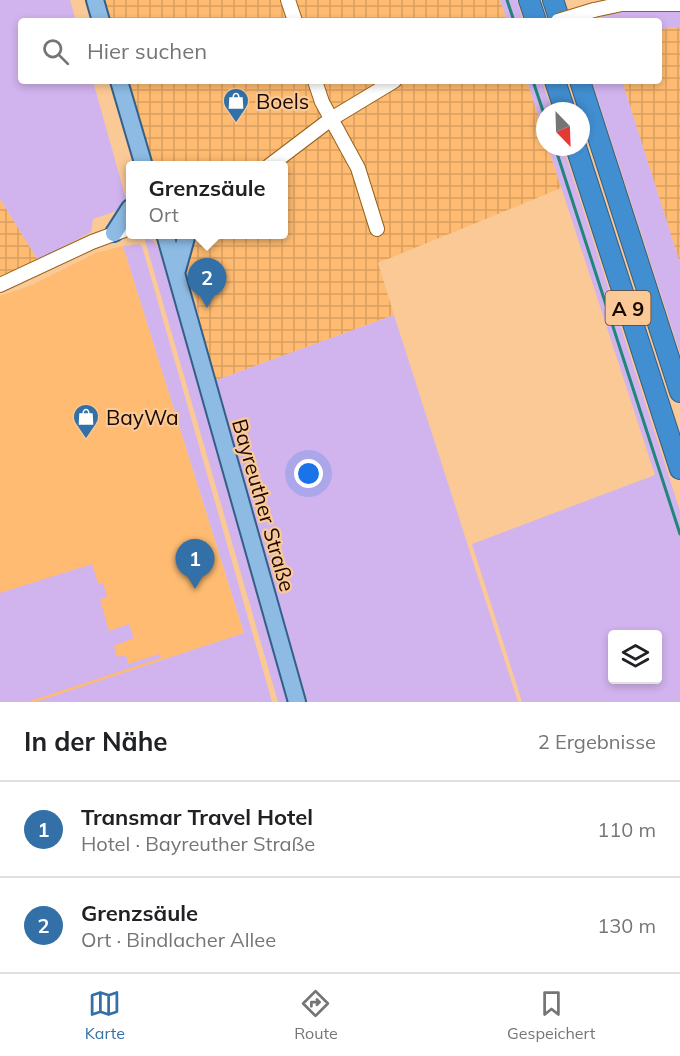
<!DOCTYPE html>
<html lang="de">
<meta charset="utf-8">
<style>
:root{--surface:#fff;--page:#f2f2f2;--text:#202124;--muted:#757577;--line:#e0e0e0;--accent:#3270a7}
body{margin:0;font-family:Mulish,sans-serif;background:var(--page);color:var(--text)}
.controls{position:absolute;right:18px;bottom:18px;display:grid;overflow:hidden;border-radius:6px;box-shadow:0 3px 9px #0003}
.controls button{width:54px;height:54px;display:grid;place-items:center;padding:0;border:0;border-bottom:2px solid var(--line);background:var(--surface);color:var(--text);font:30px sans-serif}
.compass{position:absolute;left:536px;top:102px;width:54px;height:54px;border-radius:50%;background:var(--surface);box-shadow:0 3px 9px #0003;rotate:157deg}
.you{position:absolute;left:309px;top:474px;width:21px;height:21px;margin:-15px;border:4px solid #fff;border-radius:50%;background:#1a73e8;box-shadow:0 0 0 9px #1a73e833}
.badge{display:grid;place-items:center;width:39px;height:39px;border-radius:50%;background:var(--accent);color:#fff;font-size:20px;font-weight:700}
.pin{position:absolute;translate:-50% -50px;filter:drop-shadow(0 2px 3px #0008)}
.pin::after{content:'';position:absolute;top:32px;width:21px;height:18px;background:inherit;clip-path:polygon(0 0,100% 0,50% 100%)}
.popup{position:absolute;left:126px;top:161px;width:162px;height:78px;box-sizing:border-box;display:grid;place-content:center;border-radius:6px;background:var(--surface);filter:drop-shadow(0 2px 4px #0005);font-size:20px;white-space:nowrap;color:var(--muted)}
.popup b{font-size:22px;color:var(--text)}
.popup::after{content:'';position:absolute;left:50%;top:100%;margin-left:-12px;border:12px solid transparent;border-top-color:var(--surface)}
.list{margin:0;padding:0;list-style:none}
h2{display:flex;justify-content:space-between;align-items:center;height:78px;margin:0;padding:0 24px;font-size:26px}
h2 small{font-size:20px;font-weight:400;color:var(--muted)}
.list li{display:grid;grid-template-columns:39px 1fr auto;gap:18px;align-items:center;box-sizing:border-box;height:96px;padding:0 24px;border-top:2px solid var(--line)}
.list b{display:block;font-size:22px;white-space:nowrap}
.list p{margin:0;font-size:20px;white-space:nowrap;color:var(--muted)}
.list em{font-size:20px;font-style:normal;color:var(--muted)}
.icon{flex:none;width:33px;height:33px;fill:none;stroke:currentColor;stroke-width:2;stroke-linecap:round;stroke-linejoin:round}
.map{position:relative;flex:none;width:680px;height:702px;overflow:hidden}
.search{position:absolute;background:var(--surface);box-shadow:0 3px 9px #0003;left:18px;right:18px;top:18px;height:66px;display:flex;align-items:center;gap:15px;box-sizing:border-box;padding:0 21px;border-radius:6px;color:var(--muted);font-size:22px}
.sheet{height:270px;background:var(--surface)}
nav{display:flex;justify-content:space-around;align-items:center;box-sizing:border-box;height:84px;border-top:2px solid var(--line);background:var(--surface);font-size:16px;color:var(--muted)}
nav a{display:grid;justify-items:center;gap:3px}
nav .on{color:var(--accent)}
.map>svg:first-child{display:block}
.built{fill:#febb71}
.industrial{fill:url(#industrial-grid)}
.green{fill:#d1b3ed;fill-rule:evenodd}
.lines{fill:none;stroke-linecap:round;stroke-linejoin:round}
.stream{stroke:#20867c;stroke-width:3}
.minor-casing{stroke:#986117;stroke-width:16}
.major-casing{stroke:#335f88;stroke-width:20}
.highway-casing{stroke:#335f88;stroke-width:22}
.minor{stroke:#fff;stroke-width:14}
.major{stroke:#8dbbe3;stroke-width:16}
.highway{stroke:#418ed1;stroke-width:20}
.minor-bridge-casing{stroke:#986117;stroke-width:16;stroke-linecap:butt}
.minor-bridge{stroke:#fff;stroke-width:14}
.labels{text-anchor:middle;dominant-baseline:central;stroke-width:4.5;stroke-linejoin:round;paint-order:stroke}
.shield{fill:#fbc995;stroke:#5d432d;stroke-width:1.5}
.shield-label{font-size:20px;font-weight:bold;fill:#190900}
.poi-label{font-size:21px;fill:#190900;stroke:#fbc995;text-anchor:start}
.street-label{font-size:21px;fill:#190900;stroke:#fbc995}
</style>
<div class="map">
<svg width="680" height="702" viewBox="0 0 680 702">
<defs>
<pattern id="industrial-grid" width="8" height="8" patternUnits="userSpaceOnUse" patternTransform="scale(1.5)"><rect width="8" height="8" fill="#febb71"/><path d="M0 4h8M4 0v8" fill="none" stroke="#d99f60"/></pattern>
</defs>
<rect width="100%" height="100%" fill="#fbc995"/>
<path class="built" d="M 123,246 L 244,634 L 35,702 L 0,702 L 0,296 L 32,285 L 96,253 Z"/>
<path class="industrial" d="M 103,0 L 500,0 L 507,21 L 110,21 Z
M 680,27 L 680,263 L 622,81 L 659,81 L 659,29 Z
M 128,81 L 527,81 L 545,137 L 545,147 L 548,147 L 561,188 L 378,263 L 394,315 L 214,381 L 194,295 L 197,293 L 188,265 L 189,235 L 284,234 L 284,166 L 153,165 Z
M 0,199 L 38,260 L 0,276 Z"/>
<path class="green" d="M 0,0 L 70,0 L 76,21 L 21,21 L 21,81 L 93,81 L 126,199 L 116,211 L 93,219 L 91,232 L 38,260 L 0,199 Z
M 500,0 L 517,0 L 523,21 L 507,21 Z
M 622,10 L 680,10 L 680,27 L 659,29 L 659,21 L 592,21 L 602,18 L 601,14 Z
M 527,81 L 542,81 L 552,111 L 545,111 L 545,137 Z
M 592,81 L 622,81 L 680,263 L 680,353 Z
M 548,147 L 563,147 L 680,511 L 680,702 L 522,702 L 472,544 L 655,475 ZM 612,634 L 658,634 L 658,680 L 612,680 Z
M 144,237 L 155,242 L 161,253 L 291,702 L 278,702 Z
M 139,244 L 142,246 L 272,702 L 35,702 L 244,633 L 123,246 Z
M 394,315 L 518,702 L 303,702 L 214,381 Z
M 92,564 L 98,583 L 103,583 L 107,597 L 100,599 L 109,631 L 129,624 L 134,638 L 114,646 L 117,657 L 126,655 L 128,664 L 160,654 L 161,658 L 27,702 L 0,702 L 0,593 Z"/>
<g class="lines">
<path class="stream" d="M 507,0 L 514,21
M 533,81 L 545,117
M 555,147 L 680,534"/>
<defs>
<path id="minor" d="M 288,0 L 295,21
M 594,10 L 622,4 L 680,4
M 315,81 L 322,102 L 358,168 L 377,229
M 269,166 L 331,119 L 394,81
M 0,285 L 92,242 L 130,228"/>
<path id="major" d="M 95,0 L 101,21
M 119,81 L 144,166
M 114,233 L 130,208
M 165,234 L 297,702
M 177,270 L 187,234"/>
<path id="highway" d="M 529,0 L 536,21
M 553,0 L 560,21
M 555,81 L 565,111
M 580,81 L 680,392
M 576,147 L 680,469"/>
</defs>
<use href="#minor" class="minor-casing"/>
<use href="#major" class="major-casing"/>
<use href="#highway" class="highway-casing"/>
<use href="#minor" class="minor"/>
<use href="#major" class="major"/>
<use href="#highway" class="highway"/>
<defs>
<path id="minor-bridge" d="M 558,21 L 594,10"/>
</defs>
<use href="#minor-bridge" class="minor-bridge-casing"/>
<use href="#minor-bridge" class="minor-bridge"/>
</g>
<defs>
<symbol id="shop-pin" viewBox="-11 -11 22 30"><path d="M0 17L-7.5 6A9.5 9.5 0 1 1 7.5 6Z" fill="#3270a7" stroke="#fbc995"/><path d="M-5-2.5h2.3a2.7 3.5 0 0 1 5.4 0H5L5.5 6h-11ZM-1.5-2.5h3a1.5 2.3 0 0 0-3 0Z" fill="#fff"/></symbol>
</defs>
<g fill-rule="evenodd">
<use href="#shop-pin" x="221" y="86" width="30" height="40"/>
<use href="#shop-pin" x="71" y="402" width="30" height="40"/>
</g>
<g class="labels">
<rect class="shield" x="605.5" y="291" width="45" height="34" rx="4.5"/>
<g class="shield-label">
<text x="628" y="308">A 9</text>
</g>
<g class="poi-label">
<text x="256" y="101">Boels</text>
<text x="106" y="417">BayWa</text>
</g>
<g class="street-label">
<text transform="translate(264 505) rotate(74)">Bayreuther Straße</text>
</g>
</g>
</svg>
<div class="controls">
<button><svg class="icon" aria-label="layers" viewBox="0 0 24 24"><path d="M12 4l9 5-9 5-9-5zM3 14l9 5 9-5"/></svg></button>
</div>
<svg class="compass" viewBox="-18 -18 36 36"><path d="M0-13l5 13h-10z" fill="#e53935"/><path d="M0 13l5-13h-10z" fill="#757577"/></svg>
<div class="you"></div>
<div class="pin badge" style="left:195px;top:589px">1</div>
<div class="pin badge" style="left:207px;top:308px">2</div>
<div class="popup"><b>Grenzsäule</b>Ort</div>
<div class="search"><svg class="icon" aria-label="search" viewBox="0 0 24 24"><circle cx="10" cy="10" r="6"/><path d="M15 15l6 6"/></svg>Hier suchen</div>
</div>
<section class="sheet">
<h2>In der Nähe<small>2 Ergebnisse</small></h2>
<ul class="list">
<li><span class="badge">1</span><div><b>Transmar Travel Hotel</b><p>Hotel · Bayreuther Straße</p></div><em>110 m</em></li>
<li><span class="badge">2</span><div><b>Grenzsäule</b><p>Ort · Bindlacher Allee</p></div><em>130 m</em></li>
</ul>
</section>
<nav>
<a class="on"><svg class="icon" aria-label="map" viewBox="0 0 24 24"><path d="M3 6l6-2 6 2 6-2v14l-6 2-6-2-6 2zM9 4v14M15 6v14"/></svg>Karte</a>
<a><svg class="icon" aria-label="directions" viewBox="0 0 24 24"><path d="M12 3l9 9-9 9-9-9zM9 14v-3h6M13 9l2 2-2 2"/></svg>Route</a>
<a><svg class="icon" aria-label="saved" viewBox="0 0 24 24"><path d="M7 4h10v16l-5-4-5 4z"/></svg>Gespeichert</a>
</nav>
